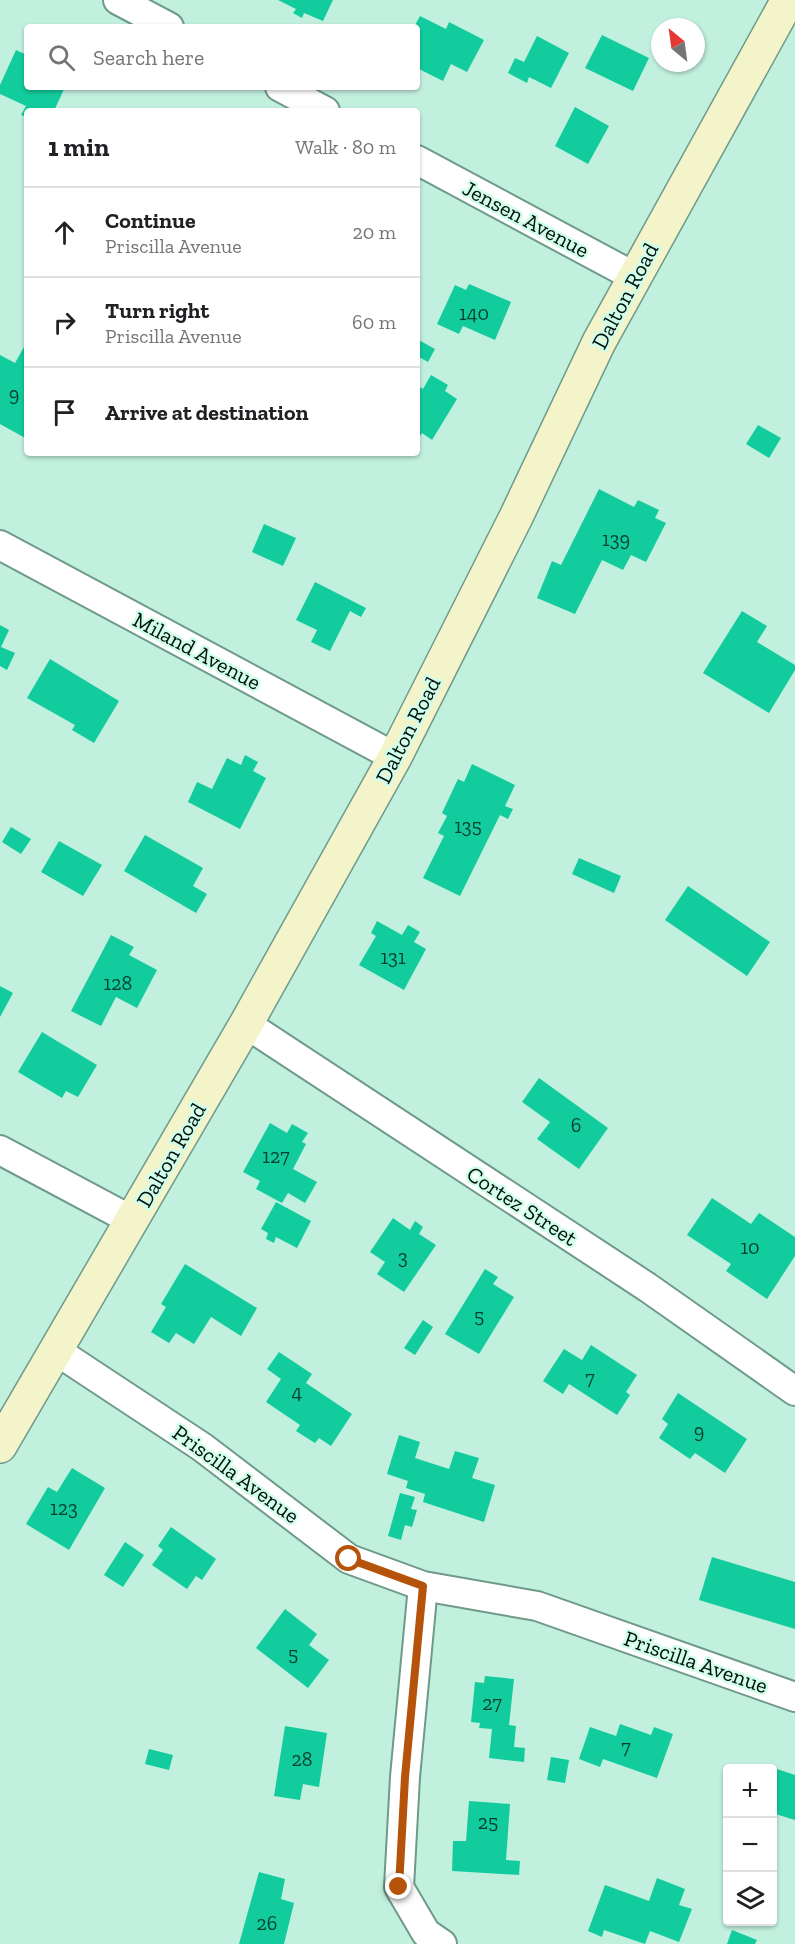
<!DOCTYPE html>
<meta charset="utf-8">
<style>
:root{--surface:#fff;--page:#f2f2f2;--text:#202124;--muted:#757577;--line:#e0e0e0}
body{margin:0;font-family:"Zilla Slab",serif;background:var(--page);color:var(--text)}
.controls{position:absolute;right:18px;bottom:18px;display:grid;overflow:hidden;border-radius:6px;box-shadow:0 2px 4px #0004}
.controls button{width:54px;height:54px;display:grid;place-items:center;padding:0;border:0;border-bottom:2px solid var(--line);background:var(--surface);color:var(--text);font:30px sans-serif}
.compass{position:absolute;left:651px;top:18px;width:54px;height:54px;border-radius:50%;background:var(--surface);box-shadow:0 2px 4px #0004;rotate:331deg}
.stop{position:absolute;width:18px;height:18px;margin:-14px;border:4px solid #b45309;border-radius:50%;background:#fff}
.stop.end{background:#b45309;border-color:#fff;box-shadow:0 2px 6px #0008}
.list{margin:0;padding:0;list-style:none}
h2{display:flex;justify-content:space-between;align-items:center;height:78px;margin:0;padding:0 24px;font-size:26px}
h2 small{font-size:20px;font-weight:400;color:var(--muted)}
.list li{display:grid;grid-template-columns:39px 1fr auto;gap:18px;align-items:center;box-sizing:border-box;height:90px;padding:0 24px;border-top:2px solid var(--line)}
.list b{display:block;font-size:22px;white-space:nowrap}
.list p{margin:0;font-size:20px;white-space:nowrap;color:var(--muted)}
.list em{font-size:20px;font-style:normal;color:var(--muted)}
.icon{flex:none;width:33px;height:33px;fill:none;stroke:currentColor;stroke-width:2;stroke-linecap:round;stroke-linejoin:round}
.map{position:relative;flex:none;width:795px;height:1944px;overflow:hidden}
.search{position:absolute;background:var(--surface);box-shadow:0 2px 4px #0004;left:24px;top:24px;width:396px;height:66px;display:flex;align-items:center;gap:15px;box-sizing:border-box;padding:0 21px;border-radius:6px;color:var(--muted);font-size:22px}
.panel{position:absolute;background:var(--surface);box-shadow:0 2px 4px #0004;left:24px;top:108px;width:396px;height:348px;border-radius:6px}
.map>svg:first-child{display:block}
.building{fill:#12cc9d}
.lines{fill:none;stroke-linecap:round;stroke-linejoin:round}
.street-casing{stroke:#6f9a89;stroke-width:32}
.secondary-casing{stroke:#6f9a89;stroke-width:36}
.street{stroke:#fff;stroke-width:28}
.secondary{stroke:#f4f4ca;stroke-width:33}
.route{stroke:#b45309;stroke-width:8}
.labels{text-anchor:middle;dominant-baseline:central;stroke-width:5;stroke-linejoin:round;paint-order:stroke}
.number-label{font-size:20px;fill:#063f30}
.street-label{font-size:22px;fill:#02100b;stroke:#d0feeb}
</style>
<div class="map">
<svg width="795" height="1944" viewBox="0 0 795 1944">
<rect width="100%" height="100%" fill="#c2f0de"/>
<path class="building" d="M 278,0 L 333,0 L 323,21 L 304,13 L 302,18 L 293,13 L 296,9 Z
M 420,16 L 446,29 L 449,22 L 484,40 L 467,72 L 451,64 L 443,81 L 417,68 L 417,27 L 414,27 Z
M 602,35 L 649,58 L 633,91 L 585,68 Z
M 537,36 L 569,53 L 551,88 L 529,77 L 527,83 L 508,73 L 515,58 L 524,62 Z
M 16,50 L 27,55 L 27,87 L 65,87 L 54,111 L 27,111 L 27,117 L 21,115 L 26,106 L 0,94 L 0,85 Z
M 575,107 L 609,126 L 588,164 L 555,146 Z
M 469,284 L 511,302 L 495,340 L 463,326 L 459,334 L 437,324 L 455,285 L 466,290 Z
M 417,339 L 435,349 L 428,362 L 417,356 Z
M 24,347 L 27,349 L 27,439 L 0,424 L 0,355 L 15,363 Z
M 431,375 L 448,385 L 445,391 L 457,399 L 432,440 L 422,433 L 417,441 L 417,385 L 423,389 Z
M 758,425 L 781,438 L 769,458 L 746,444 Z
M 599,489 L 634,507 L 638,500 L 659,510 L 655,518 L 666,523 L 646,562 L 631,555 L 623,570 L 602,560 L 575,614 L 537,598 L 552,561 L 561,565 Z
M 264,524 L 296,538 L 283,566 L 252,552 Z
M 315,582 L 366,608 L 361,617 L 350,611 L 330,651 L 311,642 L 317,630 L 296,620 Z
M 742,611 L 767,626 L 757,642 L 795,665 L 795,670 L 769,713 L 703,673 Z
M 0,625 L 9,630 L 1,647 L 15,653 L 7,670 L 0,666 Z
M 50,659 L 119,701 L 94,743 L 72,730 L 75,725 L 27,698 Z
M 245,755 L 258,762 L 253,771 L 266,778 L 240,829 L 188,802 L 197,782 L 212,789 L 227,758 L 241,765 Z
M 472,764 L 515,785 L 505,806 L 513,809 L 508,819 L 500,815 L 460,896 L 423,878 L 444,836 L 438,833 L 447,816 L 442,813 L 458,779 L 464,782 Z
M 11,827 L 31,839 L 21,854 L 2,842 Z
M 145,835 L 203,868 L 193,886 L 207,894 L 196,913 L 124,871 Z
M 59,841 L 102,865 L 83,896 L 41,872 Z
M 579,858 L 621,876 L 614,893 L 572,874 Z
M 688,886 L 770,942 L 747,976 L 665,920 Z
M 377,921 L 402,935 L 408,925 L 420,932 L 414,942 L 426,949 L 404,990 L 359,965 L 376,936 L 371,933 Z
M 111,935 L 134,947 L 129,955 L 157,970 L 137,1008 L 116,997 L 101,1026 L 71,1011 Z
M 0,986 L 13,993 L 0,1017 Z
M 42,1032 L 97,1065 L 78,1097 L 66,1091 L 62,1098 L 18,1072 Z
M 539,1078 L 608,1128 L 579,1169 L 537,1139 L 550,1122 L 522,1102 Z
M 270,1123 L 287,1133 L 292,1124 L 308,1133 L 302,1142 L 306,1144 L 293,1169 L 317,1182 L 305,1203 L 288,1193 L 282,1203 L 256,1189 L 260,1181 L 243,1172 Z
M 712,1198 L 751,1224 L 759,1213 L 795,1237 L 795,1256 L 767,1299 L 726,1271 L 731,1264 L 687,1235 Z
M 276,1202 L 311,1221 L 297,1248 L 276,1237 L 274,1243 L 266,1239 L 268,1233 L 261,1229 Z
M 393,1218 L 410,1230 L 415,1221 L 423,1227 L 419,1234 L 436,1245 L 404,1292 L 377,1274 L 385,1262 L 370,1252 Z
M 185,1264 L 257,1308 L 241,1336 L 211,1317 L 194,1344 L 176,1333 L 169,1343 L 151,1332 L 166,1307 L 161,1304 Z
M 485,1269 L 498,1277 L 493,1284 L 514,1297 L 479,1354 L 445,1334 Z
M 423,1320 L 433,1327 L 415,1355 L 404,1348 Z
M 591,1345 L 637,1375 L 626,1392 L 630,1395 L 617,1415 L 569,1384 L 563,1394 L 543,1381 L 564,1349 L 582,1360 Z
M 279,1352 L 312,1374 L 306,1383 L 352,1414 L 331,1446 L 319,1438 L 315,1443 L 296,1431 L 300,1425 L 266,1402 L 281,1379 L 267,1369 Z
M 678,1393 L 747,1439 L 725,1473 L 695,1453 L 690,1459 L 659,1438 L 668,1424 L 662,1419 Z
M 399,1435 L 420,1442 L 415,1458 L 449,1469 L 455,1451 L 479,1458 L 472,1478 L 495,1485 L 484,1522 L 423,1502 L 425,1494 L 406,1488 L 408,1481 L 387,1474 Z
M 72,1468 L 105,1488 L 69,1550 L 26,1524 L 48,1487 L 57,1492 Z
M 400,1493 L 415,1497 L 411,1509 L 417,1510 L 412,1527 L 405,1525 L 401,1540 L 388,1536 Z
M 171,1527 L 216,1559 L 202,1580 L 196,1576 L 187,1589 L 152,1565 L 163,1550 L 158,1546 Z
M 125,1542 L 144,1555 L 123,1587 L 104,1575 Z
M 712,1557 L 795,1582 L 795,1629 L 699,1600 Z
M 285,1609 L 317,1634 L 309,1645 L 329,1660 L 308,1688 L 256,1648 Z
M 485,1676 L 514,1679 L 509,1725 L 516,1726 L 514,1747 L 525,1748 L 524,1762 L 489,1758 L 492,1729 L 479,1728 L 480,1723 L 471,1722 L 475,1682 L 484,1683 Z
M 620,1724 L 651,1735 L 654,1727 L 673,1734 L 657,1778 L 603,1759 L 600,1767 L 579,1759 L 590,1727 L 616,1736 Z
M 285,1726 L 327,1733 L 319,1787 L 303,1784 L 300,1800 L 274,1796 Z
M 149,1749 L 173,1755 L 169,1770 L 145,1764 Z
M 551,1757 L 569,1760 L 565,1783 L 547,1780 Z
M 774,1768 L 795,1775 L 795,1820 L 772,1813 Z
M 469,1801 L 510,1804 L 506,1860 L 520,1861 L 519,1875 L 452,1871 L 453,1841 L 466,1841 Z
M 259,1872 L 285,1879 L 281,1899 L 294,1903 L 284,1944 L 239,1944 Z
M 657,1878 L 685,1889 L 679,1905 L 692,1909 L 679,1942 L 650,1931 L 645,1944 L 604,1930 L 602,1937 L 588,1931 L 605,1885 L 649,1901 Z
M 732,1930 L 757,1940 L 755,1944 L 727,1944 Z"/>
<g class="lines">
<defs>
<path id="street" d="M 118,0 L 169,27
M 280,87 L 325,111
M 417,160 L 635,277
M 0,545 L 395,757
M 246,1024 L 647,1287 L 795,1391
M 0,1150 L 133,1221
M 55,1350 L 202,1447 L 349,1559 L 423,1586 L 537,1606 L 795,1697
M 423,1586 L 405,1777 L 399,1887 L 426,1933 L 442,1944"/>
<path id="secondary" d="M 0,1446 L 246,1024 L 395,757 L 516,517 L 599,342 L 788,0"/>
</defs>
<use href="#street" class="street-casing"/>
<use href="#secondary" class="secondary-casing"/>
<use href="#street" class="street"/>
<use href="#secondary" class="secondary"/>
</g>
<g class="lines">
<path class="route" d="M 349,1559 L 423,1586 L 405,1777 L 399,1887"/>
</g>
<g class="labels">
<g class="number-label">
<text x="474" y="313">140</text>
<text x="14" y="394">9</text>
<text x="616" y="539">139</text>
<text x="468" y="826">135</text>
<text x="393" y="957">131</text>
<text x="118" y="983">128</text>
<text x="576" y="1125">6</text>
<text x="276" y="1156">127</text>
<text x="750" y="1247">10</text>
<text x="403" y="1257">3</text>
<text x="479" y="1316">5</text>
<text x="590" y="1378">7</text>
<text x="297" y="1392">4</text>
<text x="699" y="1431">9</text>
<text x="64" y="1508">123</text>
<text x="293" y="1654">5</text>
<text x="492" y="1703">27</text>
<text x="626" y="1747">7</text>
<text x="302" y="1759">28</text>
<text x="488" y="1822">25</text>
<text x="267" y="1923">26</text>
</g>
<g class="street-label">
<text transform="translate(526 219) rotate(28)">Jensen Avenue</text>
<text transform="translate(625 296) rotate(-62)">Dalton Road</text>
<text transform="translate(197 651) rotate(28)">Miland Avenue</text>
<text transform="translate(408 730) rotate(-63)">Dalton Road</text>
<text transform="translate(171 1155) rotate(-60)">Dalton Road</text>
<text transform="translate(522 1206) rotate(33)">Cortez Street</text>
<text transform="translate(236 1474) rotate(36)">Priscilla Avenue</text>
<text transform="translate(696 1662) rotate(19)">Priscilla Avenue</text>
</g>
</g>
</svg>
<div class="controls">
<button>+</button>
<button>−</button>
<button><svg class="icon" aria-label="layers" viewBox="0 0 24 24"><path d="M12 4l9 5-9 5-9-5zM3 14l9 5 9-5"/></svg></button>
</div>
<svg class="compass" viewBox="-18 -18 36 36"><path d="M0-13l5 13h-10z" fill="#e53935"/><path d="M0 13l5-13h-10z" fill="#757577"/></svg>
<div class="stop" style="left:349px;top:1559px"></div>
<div class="stop end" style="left:399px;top:1887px"></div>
<div class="search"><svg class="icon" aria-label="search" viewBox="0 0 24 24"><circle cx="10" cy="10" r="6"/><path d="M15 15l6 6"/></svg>Search here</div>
<section class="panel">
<h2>1 min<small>Walk · 80 m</small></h2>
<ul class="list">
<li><svg class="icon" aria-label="ahead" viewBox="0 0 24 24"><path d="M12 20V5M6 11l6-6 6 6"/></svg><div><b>Continue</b><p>Priscilla Avenue</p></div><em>20 m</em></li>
<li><svg class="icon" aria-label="right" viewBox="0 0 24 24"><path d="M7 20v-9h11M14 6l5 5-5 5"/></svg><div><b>Turn right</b><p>Priscilla Avenue</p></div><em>60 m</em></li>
<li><svg class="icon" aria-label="arrive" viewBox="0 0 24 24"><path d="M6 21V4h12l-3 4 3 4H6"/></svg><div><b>Arrive at destination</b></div></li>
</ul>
</section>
</div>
